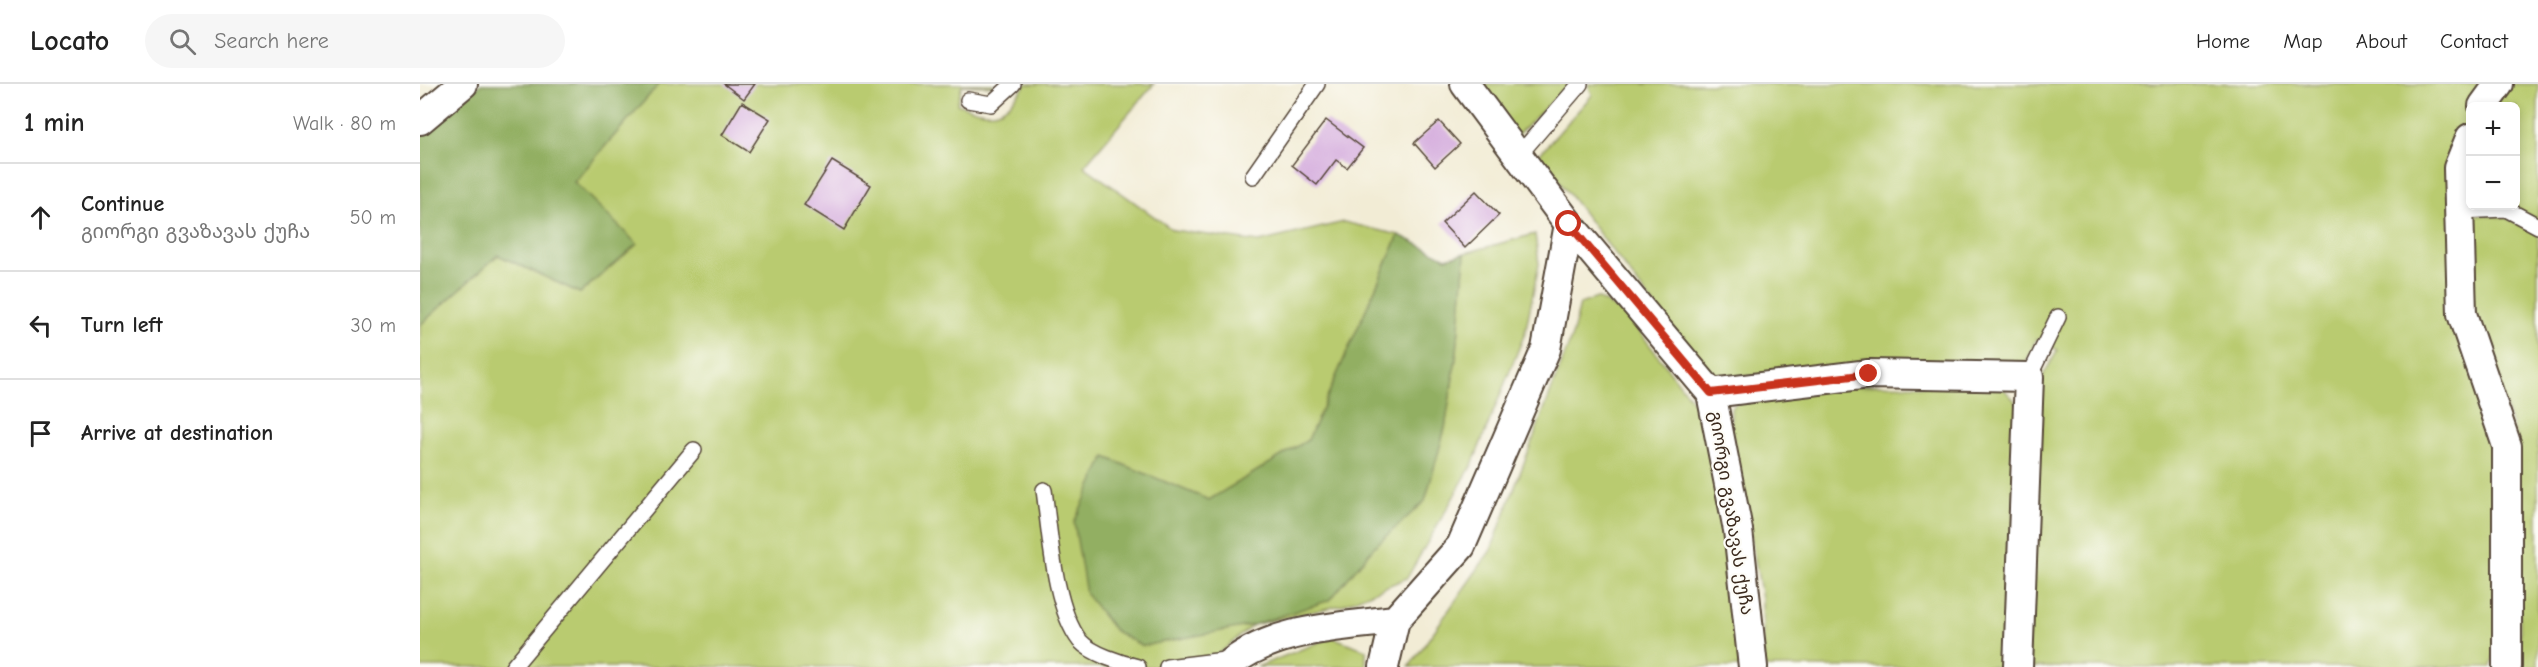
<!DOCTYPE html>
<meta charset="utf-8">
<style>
:root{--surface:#fff;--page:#f6f6f6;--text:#222;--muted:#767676;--line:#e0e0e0}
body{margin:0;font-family:"Comic Neue","Noto Sans Georgian",sans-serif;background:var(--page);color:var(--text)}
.controls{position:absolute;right:18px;top:18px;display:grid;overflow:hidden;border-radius:9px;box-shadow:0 3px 9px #0003}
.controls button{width:54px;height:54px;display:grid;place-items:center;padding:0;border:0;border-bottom:2px solid var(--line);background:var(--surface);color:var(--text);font:30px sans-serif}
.stop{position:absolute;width:18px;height:18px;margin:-14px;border:4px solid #c8321e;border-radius:50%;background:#fff}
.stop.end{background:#c8321e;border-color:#fff;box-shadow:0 2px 6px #0008}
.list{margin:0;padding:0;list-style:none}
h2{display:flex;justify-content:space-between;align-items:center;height:78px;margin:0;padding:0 24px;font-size:26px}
h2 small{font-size:20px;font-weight:400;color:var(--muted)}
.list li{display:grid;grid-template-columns:39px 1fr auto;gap:18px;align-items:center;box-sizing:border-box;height:108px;padding:0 24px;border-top:2px solid var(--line)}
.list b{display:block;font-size:22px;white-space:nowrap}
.list p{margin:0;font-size:20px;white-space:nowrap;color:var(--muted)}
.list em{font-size:20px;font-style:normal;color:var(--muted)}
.icon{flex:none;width:33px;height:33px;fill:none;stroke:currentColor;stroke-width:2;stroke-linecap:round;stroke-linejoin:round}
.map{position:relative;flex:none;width:2118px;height:583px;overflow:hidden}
header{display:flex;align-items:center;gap:36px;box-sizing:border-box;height:84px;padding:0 30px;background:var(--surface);border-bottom:2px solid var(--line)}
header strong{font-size:28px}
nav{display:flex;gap:33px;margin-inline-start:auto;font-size:21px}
.search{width:420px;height:54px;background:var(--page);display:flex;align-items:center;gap:15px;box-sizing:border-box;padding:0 21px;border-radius:33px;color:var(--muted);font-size:22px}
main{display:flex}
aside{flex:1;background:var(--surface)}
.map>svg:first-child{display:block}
.green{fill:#b9cb6f;stroke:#7a7a46;stroke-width:1.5}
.forest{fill:#92af62;stroke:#666c40;stroke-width:1.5}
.building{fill:#d6afde}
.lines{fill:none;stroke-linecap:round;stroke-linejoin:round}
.lane-casing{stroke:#564739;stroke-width:18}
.street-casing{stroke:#564739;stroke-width:32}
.lane{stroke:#fff;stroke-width:15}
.street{stroke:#fff;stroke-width:28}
.route{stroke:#c8321e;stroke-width:8}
.labels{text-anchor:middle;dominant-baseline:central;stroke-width:4.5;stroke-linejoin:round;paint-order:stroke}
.street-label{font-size:18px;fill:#3b2a1e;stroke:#fdfcf7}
</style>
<header>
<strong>Locato</strong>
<div class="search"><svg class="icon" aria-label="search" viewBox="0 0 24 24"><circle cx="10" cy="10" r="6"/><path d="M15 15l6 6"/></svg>Search here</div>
<nav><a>Home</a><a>Map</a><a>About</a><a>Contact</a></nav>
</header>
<main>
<aside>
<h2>1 min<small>Walk · 80 m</small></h2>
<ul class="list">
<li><svg class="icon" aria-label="ahead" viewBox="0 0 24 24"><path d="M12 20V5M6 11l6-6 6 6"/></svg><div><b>Continue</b><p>გიორგი გვაზავას ქუჩა</p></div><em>50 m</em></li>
<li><svg class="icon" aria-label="left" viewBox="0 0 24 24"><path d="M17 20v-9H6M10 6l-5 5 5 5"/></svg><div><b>Turn left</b></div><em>30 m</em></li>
<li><svg class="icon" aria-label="arrive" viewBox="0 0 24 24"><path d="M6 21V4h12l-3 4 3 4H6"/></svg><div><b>Arrive at destination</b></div></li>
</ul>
</aside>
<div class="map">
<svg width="2118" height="583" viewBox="0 0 2118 583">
<rect width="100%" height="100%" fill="#fdfcf7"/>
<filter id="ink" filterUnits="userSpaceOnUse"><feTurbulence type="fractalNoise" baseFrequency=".0167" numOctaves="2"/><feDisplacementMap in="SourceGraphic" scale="12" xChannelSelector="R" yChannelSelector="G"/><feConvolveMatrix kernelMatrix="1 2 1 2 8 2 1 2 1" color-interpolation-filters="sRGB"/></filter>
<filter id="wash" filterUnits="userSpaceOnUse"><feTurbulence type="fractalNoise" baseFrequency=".008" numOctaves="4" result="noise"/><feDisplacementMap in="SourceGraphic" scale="24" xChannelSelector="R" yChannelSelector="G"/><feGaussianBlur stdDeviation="1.35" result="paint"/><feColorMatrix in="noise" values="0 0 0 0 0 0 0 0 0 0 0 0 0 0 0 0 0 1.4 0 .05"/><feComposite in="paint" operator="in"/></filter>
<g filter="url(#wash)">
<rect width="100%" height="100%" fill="#f2ecd5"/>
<path class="green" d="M 239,0 L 574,0 L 572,2 L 542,1 L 537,20 C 576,34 582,32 606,0 L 734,0 L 664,82 L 753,146 L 839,158 L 924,138 L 979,151 L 888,356 L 789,416 L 685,373 L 910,516 L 952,464 L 1005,416 L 1025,344 L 1037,268 L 1045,169 L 1115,150 L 1119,180 L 1105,249 L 1052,381 L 987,494 L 922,521 L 833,541 L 783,583 L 0,583 L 0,241 L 78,171 L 160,209 L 216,161 L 154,98 Z
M 1054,0 L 1150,0 L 1093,55 Z
M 1168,0 L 2067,0 L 2050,22 L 2050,33 L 2030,74 L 2077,368 L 2079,553 L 2071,583 L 1607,583 L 1619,298 L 1638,266 L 1616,255 L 1603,286 L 1388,289 L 1290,294 L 1119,71 L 1172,11 Z
M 2088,0 L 2118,0 L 2118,136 L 2091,122 L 2096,122 L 2096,22 L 2073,22 Z
M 2045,130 L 2085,133 L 2118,150 L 2118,583 L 2101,583 L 2095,350 L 2051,225 Z
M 1177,214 L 1206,230 L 1284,332 L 1316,496 L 1320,583 L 989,583 L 1071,466 L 1153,249 L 1160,220 Z
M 1429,301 L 1581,302 L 1598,320 L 1588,583 L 1344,583 L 1342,514 L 1311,342 L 1311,324 L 1327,311 Z
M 912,553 L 946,566 L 946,583 L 837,583 Z"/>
<path class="forest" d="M 61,0 L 239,0 L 154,98 L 217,160 L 160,209 L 78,171 L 0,241 L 0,52 Z
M 979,151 L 1026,174 L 1045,169 L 1037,268 L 1025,344 L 1005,417 L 953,464 L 910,516 L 833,541 L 722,562 L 695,547 L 666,510 L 654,438 L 685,373 L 789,416 L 888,356 Z"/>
<g id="blocks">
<path class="building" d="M 304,0 L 335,0 L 324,15 Z
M 322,18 L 350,35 L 329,68 L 302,51 Z
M 906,36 L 943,64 L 927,84 L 916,76 L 897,101 L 872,81 Z
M 1019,37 L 1040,60 L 1015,83 L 994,59 Z
M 412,77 L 451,101 L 424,146 L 384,121 Z
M 1056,107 L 1079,131 L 1045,164 L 1022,139 Z"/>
</g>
</g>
<g filter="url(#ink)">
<use href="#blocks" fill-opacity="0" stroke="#564739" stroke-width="1.5"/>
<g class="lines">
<defs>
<path id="lane" d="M 548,16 L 571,20 L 593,0
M 1098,72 L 1160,0
M 833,92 L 897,0
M 2039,127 L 2086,125 L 2118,142
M 1609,293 L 1638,233
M 624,406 C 630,448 634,524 660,557 C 672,570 701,579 718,583
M 93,583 L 274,366
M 747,583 L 813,575"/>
<path id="street" d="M 1045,0 L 1149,140 L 1291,309 L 1318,446 L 1333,583
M 2063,22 L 2079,0
M 0,36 L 43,0
M 2050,54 L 2038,84 L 2042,230 L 2087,362 L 2087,583
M 1291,309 L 1449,290 L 1609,293 L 1598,583
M 806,583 C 852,544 918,543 975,536 L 1041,462 L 1126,265 L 1149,140
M 964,583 L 975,536"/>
</defs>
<use href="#lane" class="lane-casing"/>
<use href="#street" class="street-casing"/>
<use href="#lane" class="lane"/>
<use href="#street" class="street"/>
</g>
</g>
<g class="lines" filter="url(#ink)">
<path class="route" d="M 1149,140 L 1291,309 L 1449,290"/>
</g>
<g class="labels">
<g class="street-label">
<text transform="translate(1311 429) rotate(81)">გიორგი გვაზავას ქუჩა</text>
</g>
</g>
</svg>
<div class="controls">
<button>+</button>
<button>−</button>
</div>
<div class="stop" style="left:1149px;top:140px"></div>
<div class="stop end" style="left:1449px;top:290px"></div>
</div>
</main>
